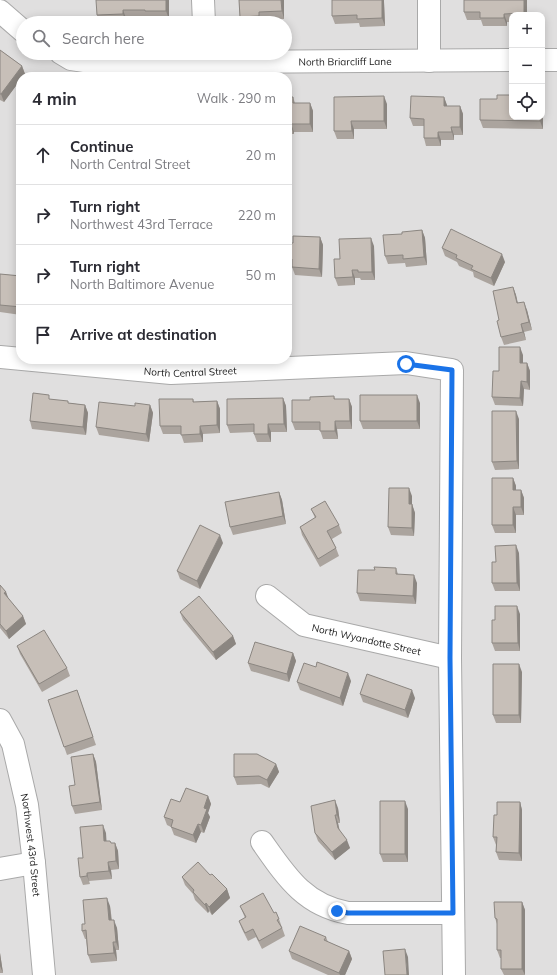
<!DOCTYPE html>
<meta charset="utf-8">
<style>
:root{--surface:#fff;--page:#f7f7f7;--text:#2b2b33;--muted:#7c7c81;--line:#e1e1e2}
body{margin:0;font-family:Mulish,sans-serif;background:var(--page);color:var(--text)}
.controls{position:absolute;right:12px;top:12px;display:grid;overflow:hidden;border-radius:8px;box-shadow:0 2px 10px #0003}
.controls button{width:36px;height:36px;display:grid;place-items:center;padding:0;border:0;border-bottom:1px solid var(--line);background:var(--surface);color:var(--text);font:20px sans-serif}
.stop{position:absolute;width:12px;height:12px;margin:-9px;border:3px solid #1a73e8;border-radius:50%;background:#fff}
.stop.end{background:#1a73e8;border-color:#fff;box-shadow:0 1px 4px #0008}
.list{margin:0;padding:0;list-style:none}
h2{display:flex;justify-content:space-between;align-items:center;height:52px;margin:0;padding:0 16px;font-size:17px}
h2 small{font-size:13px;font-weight:400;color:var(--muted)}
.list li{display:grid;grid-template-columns:26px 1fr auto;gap:12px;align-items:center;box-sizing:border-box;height:60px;padding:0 16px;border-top:1px solid var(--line)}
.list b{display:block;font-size:15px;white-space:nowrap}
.list p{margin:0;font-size:13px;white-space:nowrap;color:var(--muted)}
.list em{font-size:13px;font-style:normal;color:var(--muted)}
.icon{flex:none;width:22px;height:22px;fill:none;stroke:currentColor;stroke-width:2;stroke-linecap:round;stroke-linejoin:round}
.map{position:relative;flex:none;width:557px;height:975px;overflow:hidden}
.search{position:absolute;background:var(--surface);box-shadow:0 2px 10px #0003;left:16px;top:16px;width:276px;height:44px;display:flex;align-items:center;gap:10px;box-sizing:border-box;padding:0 14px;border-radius:22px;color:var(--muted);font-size:15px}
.panel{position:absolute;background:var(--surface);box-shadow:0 2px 10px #0003;left:16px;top:72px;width:276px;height:292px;border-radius:16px}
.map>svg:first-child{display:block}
.residential{fill:#e0dfdf;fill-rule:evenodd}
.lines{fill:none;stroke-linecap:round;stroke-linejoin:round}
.minor-casing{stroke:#a9a9a9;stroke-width:24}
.minor{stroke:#fff;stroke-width:22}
.wall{fill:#aba49e}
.shaded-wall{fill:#8b8681}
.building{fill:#c7bfb8;stroke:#8b8681}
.route{stroke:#1a73e8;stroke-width:5}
.labels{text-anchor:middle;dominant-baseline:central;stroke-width:4;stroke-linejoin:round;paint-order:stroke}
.street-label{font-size:10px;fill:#222;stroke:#fff}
</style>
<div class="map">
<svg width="557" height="975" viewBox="0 0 557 975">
<rect width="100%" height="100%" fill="#f2efe9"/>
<path class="residential" d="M 0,0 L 557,0 L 557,975 L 0,975 ZM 512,15 L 542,15 L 542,117 L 512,117 ZM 23,23 L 285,23 L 285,53 L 23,53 ZM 21,77 L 287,77 L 287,359 L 21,359 Z"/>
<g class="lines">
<defs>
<g id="minor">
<path d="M 203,0 L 204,23"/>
<path d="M 0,11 L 23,31"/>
<path id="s1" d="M 61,53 L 71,59 L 98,63 L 512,60"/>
<path d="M 542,60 L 557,60"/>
<path d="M 429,61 L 429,0"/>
<path id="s2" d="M 0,357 L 171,373 L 406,363 L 452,370 L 450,658 L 454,975"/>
<path id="s3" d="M 267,596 L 304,625 L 450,658"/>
<path id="s4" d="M 0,720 L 13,744 L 27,805 L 34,863 L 44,975"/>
<path d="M 262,842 C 286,876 304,905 348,913 L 453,913"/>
<path d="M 0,869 L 34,863"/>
</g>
</defs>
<use href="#minor" class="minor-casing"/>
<use href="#minor" class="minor"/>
</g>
<path class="wall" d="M 169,0 L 169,19 L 148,19 L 147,18 L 126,18 L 126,23 L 100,23 L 97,15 Z
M 239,0 L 284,0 L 284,19 L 261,20 L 262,23 L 242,23 L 240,17 Z
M 332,0 L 384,0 L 384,2 L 385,26 L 360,27 L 359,23 L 335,24 L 332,16 Z
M 464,0 L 527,0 L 527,15 L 512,15 L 512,22 L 507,22 L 507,26 L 483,26 L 481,20 L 467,20 L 464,12 Z
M 0,50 L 22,66 L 25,74 L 23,77 L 21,77 L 21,79 L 4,102 L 0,100 Z
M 287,97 L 293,97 L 295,103 L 310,103 L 313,111 L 313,132 L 294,132 L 294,134 L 287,134 Z
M 334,97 L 387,104 L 387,129 L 354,129 L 354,139 L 337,139 L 334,131 Z
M 444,97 L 447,106 L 460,106 L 463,114 L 463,135 L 454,135 L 454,140 L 441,140 L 441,146 L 426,146 L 424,138 L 424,126 L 413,126 L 410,118 Z
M 543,104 L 543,129 L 483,128 L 480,120 Z
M 287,219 L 288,221 L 287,243 L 293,243 L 320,237 L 323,245 L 322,277 L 295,275 L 292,267 L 287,267 Z
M 422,230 L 425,238 L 427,265 L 406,267 L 405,263 L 388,264 L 385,256 L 402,234 Z
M 374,246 L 375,280 L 361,280 L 360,278 L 355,278 L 355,285 L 338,286 L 335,278 L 340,259 Z
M 442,248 L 505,262 L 494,286 L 474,277 L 473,272 L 459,266 L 457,262 L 445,256 Z
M 0,274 L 21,276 L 21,315 L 0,312 Z
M 513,287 L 516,295 L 518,303 L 527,310 L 532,330 L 524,332 L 526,340 L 504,345 L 501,337 L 499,320 Z
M 523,355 L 523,363 L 527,363 L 530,371 L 530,390 L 524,389 L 523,406 L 495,405 L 492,397 L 499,371 Z
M 334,396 L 335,399 L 349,399 L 352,407 L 352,429 L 337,429 L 338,439 L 323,439 L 320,430 L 295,430 L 292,422 L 310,400 Z
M 283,398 L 286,406 L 287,432 L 271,432 L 271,442 L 257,442 L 254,434 L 254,432 L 230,433 L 227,425 Z
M 51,399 L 69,403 L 85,405 L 88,413 L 86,435 L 32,429 L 30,421 Z
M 193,399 L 194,402 L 217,401 L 220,409 L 220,433 L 203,434 L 203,442 L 184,443 L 181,434 L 163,434 L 160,426 Z
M 420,403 L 420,429 L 363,429 L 360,421 Z
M 150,405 L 153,413 L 149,442 L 99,435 L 96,427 Z
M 519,419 L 519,469 L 495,470 L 492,462 Z
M 513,478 L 516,486 L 516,490 L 521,490 L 524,498 L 524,515 L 516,515 L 516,533 L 495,533 L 492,525 Z
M 279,492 L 282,500 L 286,524 L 233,535 L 230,527 Z
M 412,496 L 412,504 L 415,513 L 414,536 L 391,535 L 388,527 Z
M 311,509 L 339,525 L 342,533 L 332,539 L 336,548 L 339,556 L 320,567 L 302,535 L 300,527 L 315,518 Z
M 223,543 L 200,589 L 180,579 L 177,571 Z
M 519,553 L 520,591 L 495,591 L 492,583 Z
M 396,568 L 398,574 L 417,583 L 416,604 L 360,601 L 357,593 L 375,570 Z
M 0,585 L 6,592 L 8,598 L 23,616 L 26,624 L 9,639 L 0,628 Z
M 180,612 L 233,636 L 236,644 L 216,660 L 183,620 Z
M 520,614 L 520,651 L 495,651 L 492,643 L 495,620 Z
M 17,646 L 67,668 L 70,676 L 42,692 L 20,654 Z
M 293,653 L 296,661 L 289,682 L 251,671 L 248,663 Z
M 522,672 L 521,723 L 496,723 L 493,715 Z
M 351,681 L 343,706 L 300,690 L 297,682 Z
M 77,690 L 96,745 L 67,755 L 48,700 Z
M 360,694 L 415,698 L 408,718 L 363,702 Z
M 93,754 L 96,762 L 102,810 L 75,814 L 72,806 L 75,785 Z
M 276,764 L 279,772 L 269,788 L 261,784 L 237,785 L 234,777 Z
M 208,796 L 211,804 L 208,813 L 210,817 L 204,833 L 201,832 L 196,843 L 174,835 L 171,827 L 167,825 L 164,817 L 180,802 Z
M 520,802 L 522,810 L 522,861 L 499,860 L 496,852 L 496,845 L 493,837 L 497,815 Z
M 338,808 L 340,823 L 338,823 L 340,831 L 350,848 L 335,860 L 318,841 L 315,833 Z
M 408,809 L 408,862 L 383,862 L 380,854 Z
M 106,833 L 106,841 L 111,843 L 115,843 L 118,851 L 119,869 L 111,870 L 112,879 L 89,881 L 90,884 L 83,885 L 80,877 L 83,858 Z
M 210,875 L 227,889 L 230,898 L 212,915 L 209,911 L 208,913 L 195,900 L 193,894 L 185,885 L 182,877 Z
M 522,902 L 525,910 L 525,975 L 504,975 L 501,969 L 501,958 L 500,958 L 497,950 L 497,924 L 495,918 Z
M 110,906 L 112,920 L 117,928 L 119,950 L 116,950 L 117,961 L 91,963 L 88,955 L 86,939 L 85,939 L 82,931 L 85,924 Z
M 240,906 L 274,913 L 279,919 L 285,936 L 262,949 L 256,937 L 248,941 L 242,929 L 239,921 L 245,918 Z
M 326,937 L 328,942 L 349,951 L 352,959 L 345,975 L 328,975 L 292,959 L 289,951 Z
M 0,953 L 3,973 L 0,973 Z"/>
<path class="shaded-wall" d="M 166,0 L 169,0 L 169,19 L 166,11 Z
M 281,0 L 284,0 L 284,19 L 282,11 Z
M 382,0 L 384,0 L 384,2 L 385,26 L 382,18 Z
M 524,0 L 527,0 L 527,15 L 525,15 L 524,13 Z
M 123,10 L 126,18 L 126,23 L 123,14 Z
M 504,14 L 507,22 L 507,26 L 504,18 Z
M 22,66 L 25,74 L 23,77 L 21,77 L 21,79 L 4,102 L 1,94 Z
M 384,96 L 387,104 L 387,129 L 384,121 Z
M 444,97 L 447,105 L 447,114 L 444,106 Z
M 542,101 L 543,104 L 543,129 L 540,121 L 540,117 L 542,117 Z
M 310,103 L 313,111 L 313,132 L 310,124 Z
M 460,106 L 463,114 L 463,135 L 460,127 Z
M 351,121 L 354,129 L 354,139 L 352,131 Z
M 291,124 L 294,132 L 294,134 L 291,126 Z
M 451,127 L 454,135 L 454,140 L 452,132 Z
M 438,132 L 441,140 L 441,146 L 438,138 Z
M 287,219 L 288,221 L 287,245 Z
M 422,230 L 425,238 L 427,265 L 424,257 Z
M 320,237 L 323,245 L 322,277 L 319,269 Z
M 371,238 L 374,246 L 375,280 L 372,272 Z
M 502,254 L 505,262 L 494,286 L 491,278 Z
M 352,270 L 355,278 L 355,285 L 353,277 Z
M 513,287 L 516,295 L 519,311 Z
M 524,302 L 527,310 L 532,330 L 529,322 Z
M 521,324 L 524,332 L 526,340 L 523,332 Z
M 520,347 L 523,355 L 523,371 L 520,363 Z
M 527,363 L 530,371 L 530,390 L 527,382 Z
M 521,381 L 524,389 L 523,406 L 520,398 Z
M 417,395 L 420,403 L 420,429 L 417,421 Z
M 283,398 L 286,406 L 287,432 L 284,424 Z
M 349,399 L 352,407 L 352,429 L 350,421 Z
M 217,401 L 220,409 L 220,433 L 217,425 Z
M 85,405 L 88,413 L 86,435 L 83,427 Z
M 150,405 L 153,413 L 149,442 L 146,434 Z
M 516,411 L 519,419 L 519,469 L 517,461 Z
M 335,421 L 337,429 L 338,439 L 335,431 Z
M 268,424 L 271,432 L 271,442 L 268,434 Z
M 200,426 L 203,434 L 203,442 L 200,434 Z
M 513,478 L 516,486 L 516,498 L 513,490 Z
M 409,488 L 412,496 L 412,512 L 409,504 Z
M 521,490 L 524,498 L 524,515 L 521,507 Z
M 279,492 L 282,500 L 286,524 L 283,516 Z
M 412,504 L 415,513 L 414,536 L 412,528 Z
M 513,507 L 516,515 L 516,533 L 513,525 Z
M 220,535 L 223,543 L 200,589 L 197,581 Z
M 516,545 L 519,553 L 520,591 L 517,583 Z
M 414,575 L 417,583 L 416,604 L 413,596 Z
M 6,592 L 9,600 L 4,593 Z
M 517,606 L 520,614 L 520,651 L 518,643 Z
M 23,616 L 26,624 L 9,639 L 6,631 Z
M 233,636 L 236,644 L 216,660 L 213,652 Z
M 293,653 L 296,661 L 289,682 L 287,674 Z
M 519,664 L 522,672 L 521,723 L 519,715 Z
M 348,673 L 351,681 L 343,706 L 340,698 Z
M 412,690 L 415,698 L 408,718 L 405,710 Z
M 93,754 L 96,762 L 102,810 L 100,802 Z
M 276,764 L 279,772 L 269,788 L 267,780 Z
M 208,796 L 211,804 L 208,813 L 210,817 L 204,833 L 201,825 L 204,808 Z
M 335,800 L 338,808 L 340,823 L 337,815 Z
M 405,801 L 408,809 L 408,862 L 405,854 Z
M 520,802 L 522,810 L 522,861 L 519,853 Z
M 335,815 L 338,823 L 340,836 L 338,828 Z
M 198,824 L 201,832 L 196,843 L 193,835 Z
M 103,825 L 106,833 L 107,849 L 104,841 Z
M 347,840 L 350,848 L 335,860 L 332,852 Z
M 115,843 L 118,851 L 119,869 L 116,861 Z
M 108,862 L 111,870 L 112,879 L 109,871 Z
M 87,873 L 89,881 L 90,884 L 87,876 Z
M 227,889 L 230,898 L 212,915 L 209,907 Z
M 107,898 L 110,906 L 112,928 L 109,920 Z
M 522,902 L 525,910 L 525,975 L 522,969 Z
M 206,903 L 209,911 L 208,913 L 205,905 Z
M 114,920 L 117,928 L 119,950 L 116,942 Z
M 113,942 L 116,950 L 117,961 L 114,953 Z
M 405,949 L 408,957 L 409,975 L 407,975 Z
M 349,951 L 352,959 L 345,975 L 340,975 L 339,973 Z
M 0,953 L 3,973 L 0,966 Z"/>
<path class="building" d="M 96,0 L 166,0 L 166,11 L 145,11 L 145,10 L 123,10 L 123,14 L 97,15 Z
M 239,0 L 281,0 L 282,11 L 259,12 L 259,16 L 240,17 Z
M 332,0 L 382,0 L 382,18 L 357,19 L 357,15 L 332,16 Z
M 464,0 L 524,0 L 524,13 L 504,14 L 504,18 L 480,18 L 480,12 L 464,12 Z
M 0,50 L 22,66 L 1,94 L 0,94 Z
M 497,95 L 512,95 L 512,117 L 540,117 L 540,121 L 480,120 L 480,99 L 497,99 Z
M 384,96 L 384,121 L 351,121 L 352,131 L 334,131 L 334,97 Z
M 411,96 L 444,97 L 444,106 L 460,106 L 460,127 L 451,127 L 452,132 L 438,132 L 438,138 L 424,138 L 424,119 L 410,118 Z
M 287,97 L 293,97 L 293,103 L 310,103 L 310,124 L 291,124 L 291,126 L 287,126 Z
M 451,229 L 502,254 L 491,278 L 471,269 L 473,266 L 456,258 L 457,255 L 442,248 Z
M 422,230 L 424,257 L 403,259 L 403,255 L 385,256 L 383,235 L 402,234 L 402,232 Z
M 293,236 L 320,237 L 319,269 L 292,267 L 292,259 L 287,259 L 287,243 L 293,243 Z
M 371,238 L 372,272 L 358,272 L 358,270 L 352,270 L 353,277 L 335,278 L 334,259 L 340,259 L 339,239 Z
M 0,274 L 21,276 L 20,285 L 21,285 L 21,307 L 0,305 Z
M 513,287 L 517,303 L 524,302 L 529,322 L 521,324 L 523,332 L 501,337 L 497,321 L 499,320 L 493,291 Z
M 499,347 L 520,347 L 520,363 L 527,363 L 527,382 L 521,381 L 520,398 L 492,397 L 493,371 L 499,371 Z
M 33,393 L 49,395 L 49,399 L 68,401 L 68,403 L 85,405 L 83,427 L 30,421 Z
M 360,395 L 417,395 L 417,421 L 360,421 Z
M 334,396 L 334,399 L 349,399 L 350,421 L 335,421 L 335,431 L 320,431 L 320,422 L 292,422 L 292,400 L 310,400 L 310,397 Z
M 283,398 L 284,424 L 268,424 L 268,434 L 254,434 L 254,424 L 227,425 L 227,399 Z
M 159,399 L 193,399 L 193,402 L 217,401 L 217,425 L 200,426 L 200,434 L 181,435 L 181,426 L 160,426 Z
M 99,402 L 135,406 L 135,403 L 150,405 L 146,434 L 96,427 Z
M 492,411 L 516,411 L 517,461 L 492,462 Z
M 492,478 L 513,478 L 513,490 L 521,490 L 521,507 L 513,507 L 513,525 L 492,525 Z
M 389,488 L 409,488 L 409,504 L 412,504 L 412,528 L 388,527 Z
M 279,492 L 283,516 L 230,527 L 225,502 Z
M 325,501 L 339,525 L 327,531 L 336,548 L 318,559 L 300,527 L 316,517 L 311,509 Z
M 200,525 L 220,535 L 197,581 L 177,571 Z
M 516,545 L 517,583 L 492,583 L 492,562 L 496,562 L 495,546 Z
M 374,567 L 396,568 L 396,574 L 414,575 L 413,596 L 357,593 L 358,570 L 375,570 Z
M 0,585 L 6,592 L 4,593 L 23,616 L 6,631 L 0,624 Z
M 199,596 L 233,636 L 213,652 L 180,612 Z
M 495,606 L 517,606 L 518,643 L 492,643 L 492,620 L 495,620 Z
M 44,630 L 67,668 L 39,684 L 17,646 Z
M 255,642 L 293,653 L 287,674 L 248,663 Z
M 317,662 L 348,673 L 340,698 L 297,682 L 304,663 L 316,667 Z
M 493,664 L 519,664 L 519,715 L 493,715 Z
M 367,674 L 412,690 L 405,710 L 360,694 Z
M 77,690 L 93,737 L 64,747 L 48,700 Z
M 93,754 L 100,802 L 72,806 L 69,786 L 75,785 L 71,757 Z
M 234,754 L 257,754 L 276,764 L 267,780 L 259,776 L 234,777 Z
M 186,788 L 208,796 L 204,808 L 207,809 L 201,825 L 198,824 L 193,835 L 171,827 L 173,820 L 164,817 L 171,799 L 180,802 Z
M 335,800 L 337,815 L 335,815 L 338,828 L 347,840 L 332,852 L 315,833 L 311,806 Z
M 380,801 L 405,801 L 405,854 L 380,854 Z
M 497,802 L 520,802 L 519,853 L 496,852 L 497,837 L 493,837 L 494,815 L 497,815 Z
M 103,825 L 104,841 L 110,841 L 111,843 L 115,843 L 116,861 L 108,862 L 109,871 L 87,873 L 87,876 L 80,877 L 78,858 L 83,858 L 80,827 Z
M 198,862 L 210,875 L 212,874 L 227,889 L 209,907 L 206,903 L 205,905 L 193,892 L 194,890 L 182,877 Z
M 263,893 L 274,913 L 276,912 L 279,919 L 277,920 L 282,928 L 259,941 L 253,929 L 245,933 L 239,921 L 246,917 L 240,906 Z
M 107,898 L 109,920 L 114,920 L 116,942 L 113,942 L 114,953 L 88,955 L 86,930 L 82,931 L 82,924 L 85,924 L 83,900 Z
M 494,902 L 522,902 L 522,969 L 501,969 L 501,950 L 497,950 L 497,919 L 495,918 Z
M 300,926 L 326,937 L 324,940 L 349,951 L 339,973 L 289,951 Z
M 405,949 L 407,975 L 385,975 L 383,951 Z"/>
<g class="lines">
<path class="route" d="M 337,911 L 348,913 L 453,913 L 450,658 L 452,370 L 406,364"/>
</g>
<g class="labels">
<g class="street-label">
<text stroke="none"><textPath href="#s1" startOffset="286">North Briarcliff Lane</textPath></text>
<text stroke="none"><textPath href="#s2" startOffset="191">North Central Street</textPath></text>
<text stroke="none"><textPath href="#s3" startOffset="111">North Wyandotte Street</textPath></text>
<text stroke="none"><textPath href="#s4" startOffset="130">Northwest 43rd Street</textPath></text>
</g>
</g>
</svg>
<div class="controls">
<button>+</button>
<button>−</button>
<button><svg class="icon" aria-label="locate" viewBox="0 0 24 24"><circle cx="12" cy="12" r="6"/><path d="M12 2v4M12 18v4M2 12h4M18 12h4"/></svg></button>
</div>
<div class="stop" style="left:406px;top:364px"></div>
<div class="stop end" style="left:337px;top:911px"></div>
<div class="search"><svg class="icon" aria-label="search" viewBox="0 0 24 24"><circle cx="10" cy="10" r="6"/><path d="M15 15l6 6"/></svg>Search here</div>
<section class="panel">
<h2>4 min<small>Walk · 290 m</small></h2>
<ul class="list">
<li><svg class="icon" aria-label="ahead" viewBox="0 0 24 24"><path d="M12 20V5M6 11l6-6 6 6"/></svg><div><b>Continue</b><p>North Central Street</p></div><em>20 m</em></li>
<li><svg class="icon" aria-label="right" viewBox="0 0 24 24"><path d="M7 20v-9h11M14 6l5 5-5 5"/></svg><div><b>Turn right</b><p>Northwest 43rd Terrace</p></div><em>220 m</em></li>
<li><svg class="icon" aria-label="right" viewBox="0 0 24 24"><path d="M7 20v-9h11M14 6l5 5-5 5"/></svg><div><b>Turn right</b><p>North Baltimore Avenue</p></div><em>50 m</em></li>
<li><svg class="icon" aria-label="arrive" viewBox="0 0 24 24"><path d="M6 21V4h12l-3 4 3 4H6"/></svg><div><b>Arrive at destination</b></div></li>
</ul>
</section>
</div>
